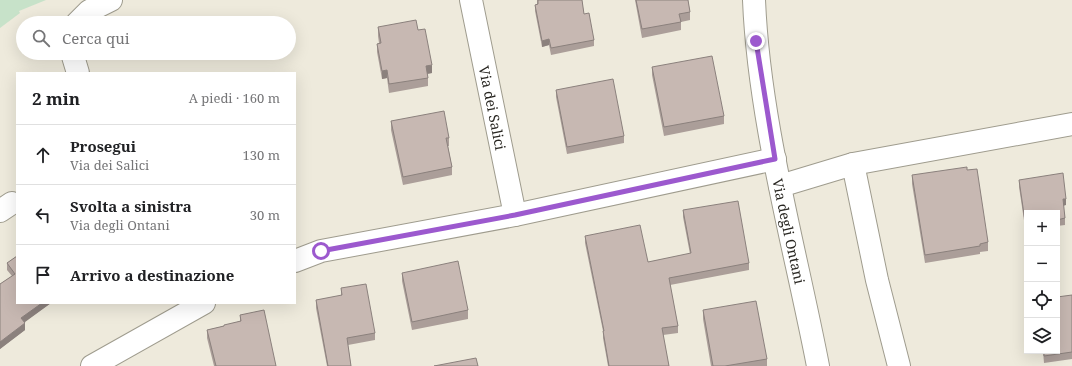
<!DOCTYPE html>
<html lang="it">
<meta charset="utf-8">
<style>
:root{--surface:#fff;--page:#f2f2f2;--text:#202124;--muted:#757577;--line:#e0e0e0}
body{margin:0;font-family:"Noto Serif",serif;background:var(--page);color:var(--text)}
.controls{position:absolute;right:12px;bottom:12px;display:grid;overflow:hidden;border-radius:0px;box-shadow:0 4px 16px #0002}
.controls button{width:36px;height:36px;display:grid;place-items:center;padding:0;border:0;border-bottom:1px solid var(--line);background:var(--surface);color:var(--text);font:20px sans-serif}
.stop{position:absolute;width:12px;height:12px;margin:-9px;border:3px solid #9c59ce;border-radius:50%;background:#fff}
.stop.end{background:#9c59ce;border-color:#fff;box-shadow:0 1px 4px #0008}
.list{margin:0;padding:0;list-style:none}
h2{display:flex;justify-content:space-between;align-items:center;height:52px;margin:0;padding:0 16px;font-size:17px}
h2 small{font-size:13px;font-weight:400;color:var(--muted)}
.list li{display:grid;grid-template-columns:26px 1fr auto;gap:12px;align-items:center;box-sizing:border-box;height:60px;padding:0 16px;border-top:1px solid var(--line)}
.list b{display:block;font-size:15px;white-space:nowrap}
.list p{margin:0;font-size:13px;white-space:nowrap;color:var(--muted)}
.list em{font-size:13px;font-style:normal;color:var(--muted)}
.icon{flex:none;width:22px;height:22px;fill:none;stroke:currentColor;stroke-width:2;stroke-linecap:round;stroke-linejoin:round}
.map{position:relative;flex:none;width:1072px;height:366px;overflow:hidden}
.search{position:absolute;background:var(--surface);box-shadow:0 4px 16px #0002;left:16px;top:16px;width:280px;height:44px;display:flex;align-items:center;gap:10px;box-sizing:border-box;padding:0 14px;border-radius:22px;color:var(--muted);font-size:15px}
.panel{position:absolute;background:var(--surface);box-shadow:0 4px 16px #0002;left:16px;top:72px;width:280px;height:232px;border-radius:0px}
.map>svg:first-child{display:block}
.green{fill:#c7e2c9}
.lines{fill:none;stroke-linecap:round;stroke-linejoin:round}
.minor-casing{stroke:#9f9c8e;stroke-width:24}
.minor{stroke:#fff;stroke-width:22}
.wall{fill:#ab9e99}
.shaded-wall{fill:#8b817d}
.building{fill:#c7b8b2;stroke:#8b817d}
.route{stroke:#9c59ce;stroke-width:5}
.labels{text-anchor:middle;dominant-baseline:central;stroke-width:4;stroke-linejoin:round;paint-order:stroke}
.street-label{font-size:14px;fill:#292722;stroke:#fff}
</style>
<div class="map">
<svg width="1072" height="366" viewBox="0 0 1072 366">
<rect width="100%" height="100%" fill="#eeeadc"/>
<path class="green" d="M 0,0 L 46,0 L 19,11 L 20,13 L 0,28 Z"/>
<g class="lines">
<defs>
<g id="minor">
<path id="s1" d="M 471,0 L 515,215"/>
<path id="s2" d="M 754,0 C 759,121 795,247 818,366"/>
<path d="M 77,23 L 89,11 L 111,0"/>
<path d="M 72,53 L 78,73"/>
<path d="M 853,164 L 877,280 L 899,366"/>
<path d="M 780,186 L 853,164 L 1072,124"/>
<path d="M 0,211 L 12,203"/>
<path d="M 295,261 L 321,251 L 515,215 L 775,159"/>
<path d="M 92,366 L 204,303"/>
</g>
</defs>
<use href="#minor" class="minor-casing"/>
<use href="#minor" class="minor"/>
</g>
<path class="wall" d="M 537,0 L 582,0 L 584,14 L 594,40 L 594,46 L 551,55 L 549,45 L 542,47 L 535,11 L 535,5 L 537,4 Z
M 635,0 L 688,0 L 690,12 L 690,20 L 681,22 L 681,30 L 642,38 Z
M 378,27 L 418,30 L 432,73 L 427,74 L 428,78 L 428,86 L 389,93 L 387,78 L 382,79 L 377,52 L 377,44 L 379,43 L 378,36 Z
M 652,67 L 724,116 L 724,124 L 664,136 L 652,75 Z
M 556,90 L 624,136 L 624,143 L 567,154 L 556,97 Z
M 391,121 L 449,138 L 449,146 L 448,146 L 452,167 L 452,175 L 403,185 L 391,130 Z
M 967,170 L 988,242 L 988,251 L 980,252 L 980,254 L 925,263 L 912,184 L 912,175 Z
M 1019,180 L 1066,205 L 1063,205 L 1065,218 L 1065,225 L 1057,226 L 1057,213 L 1027,213 L 1027,227 L 1025,227 L 1019,187 Z
M 683,210 L 749,263 L 749,270 L 670,285 L 678,326 L 678,333 L 663,335 L 669,366 L 608,366 L 603,338 L 603,331 L 585,243 L 585,236 L 648,262 L 690,254 L 683,217 Z
M 17,256 L 17,303 L 51,303 L 24,322 L 25,323 L 25,330 L 0,349 L 0,284 L 12,276 L 7,270 L 7,263 Z
M 402,273 L 468,310 L 468,319 L 412,330 L 402,281 Z
M 341,288 L 375,333 L 375,340 L 348,345 L 351,366 L 327,366 L 316,308 L 316,300 L 341,296 Z
M 1072,295 L 1072,359 L 1044,363 L 1043,351 L 1057,351 Z
M 703,310 L 767,359 L 767,366 L 711,366 L 703,319 Z
M 240,315 L 276,366 L 214,366 L 207,338 L 207,330 L 224,326 L 240,321 Z"/>
<path class="shaded-wall" d="M 549,39 L 549,45 L 542,47 L 542,41 Z
M 432,65 L 432,73 L 426,74 L 426,66 Z
M 387,70 L 387,78 L 382,79 L 382,71 Z
M 1063,199 L 1066,199 L 1066,205 L 1063,206 Z
M 42,303 L 51,303 L 21,325 L 21,318 Z
M 25,323 L 25,330 L 0,349 L 0,342 Z"/>
<path class="building" d="M 538,0 L 582,0 L 584,14 L 589,13 L 594,40 L 551,48 L 549,39 L 542,41 L 535,5 L 538,4 Z
M 636,0 L 688,0 L 690,12 L 679,14 L 681,22 L 642,29 Z
M 416,20 L 418,30 L 425,29 L 432,65 L 426,66 L 428,78 L 389,84 L 387,70 L 382,71 L 377,44 L 381,43 L 378,27 Z
M 712,56 L 724,116 L 664,127 L 652,67 Z
M 613,79 L 624,136 L 567,147 L 556,90 Z
M 444,111 L 449,138 L 446,138 L 452,167 L 403,177 L 391,121 Z
M 967,167 L 967,170 L 977,169 L 988,242 L 980,244 L 980,246 L 925,255 L 912,175 Z
M 1063,173 L 1066,199 L 1063,199 L 1065,218 L 1057,220 L 1057,213 L 1027,213 L 1027,221 L 1025,221 L 1019,180 Z
M 738,201 L 749,263 L 669,278 L 678,326 L 662,328 L 669,366 L 609,366 L 603,331 L 604,331 L 585,236 L 640,225 L 648,262 L 691,253 L 683,210 Z
M 17,256 L 17,303 L 42,303 L 21,318 L 25,323 L 0,342 L 0,284 L 15,274 L 7,263 Z
M 458,261 L 468,310 L 412,322 L 402,273 Z
M 366,284 L 375,333 L 347,338 L 351,366 L 328,366 L 316,300 L 342,295 L 341,288 Z
M 1072,295 L 1072,352 L 1044,356 L 1044,351 L 1057,351 L 1057,297 Z
M 756,301 L 767,359 L 725,366 L 713,366 L 703,310 Z
M 264,310 L 276,366 L 216,366 L 207,330 L 224,326 L 224,325 L 241,321 L 240,315 Z
M 476,358 L 478,366 L 434,366 Z"/>
<g class="lines">
<path class="route" d="M 321,251 L 515,215 L 775,159 L 756,41"/>
</g>
<g class="labels">
<g class="street-label">
<text stroke="none"><textPath href="#s1" startOffset="110">Via dei Salici</textPath></text>
<text stroke="none"><textPath href="#s2" startOffset="234">Via degli Ontani</textPath></text>
</g>
</g>
</svg>
<div class="controls">
<button>+</button>
<button>−</button>
<button><svg class="icon" aria-label="locate" viewBox="0 0 24 24"><circle cx="12" cy="12" r="6"/><path d="M12 2v4M12 18v4M2 12h4M18 12h4"/></svg></button>
<button><svg class="icon" aria-label="layers" viewBox="0 0 24 24"><path d="M12 4l9 5-9 5-9-5zM3 14l9 5 9-5"/></svg></button>
</div>
<div class="stop" style="left:321px;top:251px"></div>
<div class="stop end" style="left:756px;top:41px"></div>
<div class="search"><svg class="icon" aria-label="search" viewBox="0 0 24 24"><circle cx="10" cy="10" r="6"/><path d="M15 15l6 6"/></svg>Cerca qui</div>
<section class="panel">
<h2>2 min<small>A piedi · 160 m</small></h2>
<ul class="list">
<li><svg class="icon" aria-label="ahead" viewBox="0 0 24 24"><path d="M12 20V5M6 11l6-6 6 6"/></svg><div><b>Prosegui</b><p>Via dei Salici</p></div><em>130 m</em></li>
<li><svg class="icon" aria-label="left" viewBox="0 0 24 24"><path d="M17 20v-9H6M10 6l-5 5 5 5"/></svg><div><b>Svolta a sinistra</b><p>Via degli Ontani</p></div><em>30 m</em></li>
<li><svg class="icon" aria-label="arrive" viewBox="0 0 24 24"><path d="M6 21V4h12l-3 4 3 4H6"/></svg><div><b>Arrivo a destinazione</b></div></li>
</ul>
</section>
</div>
